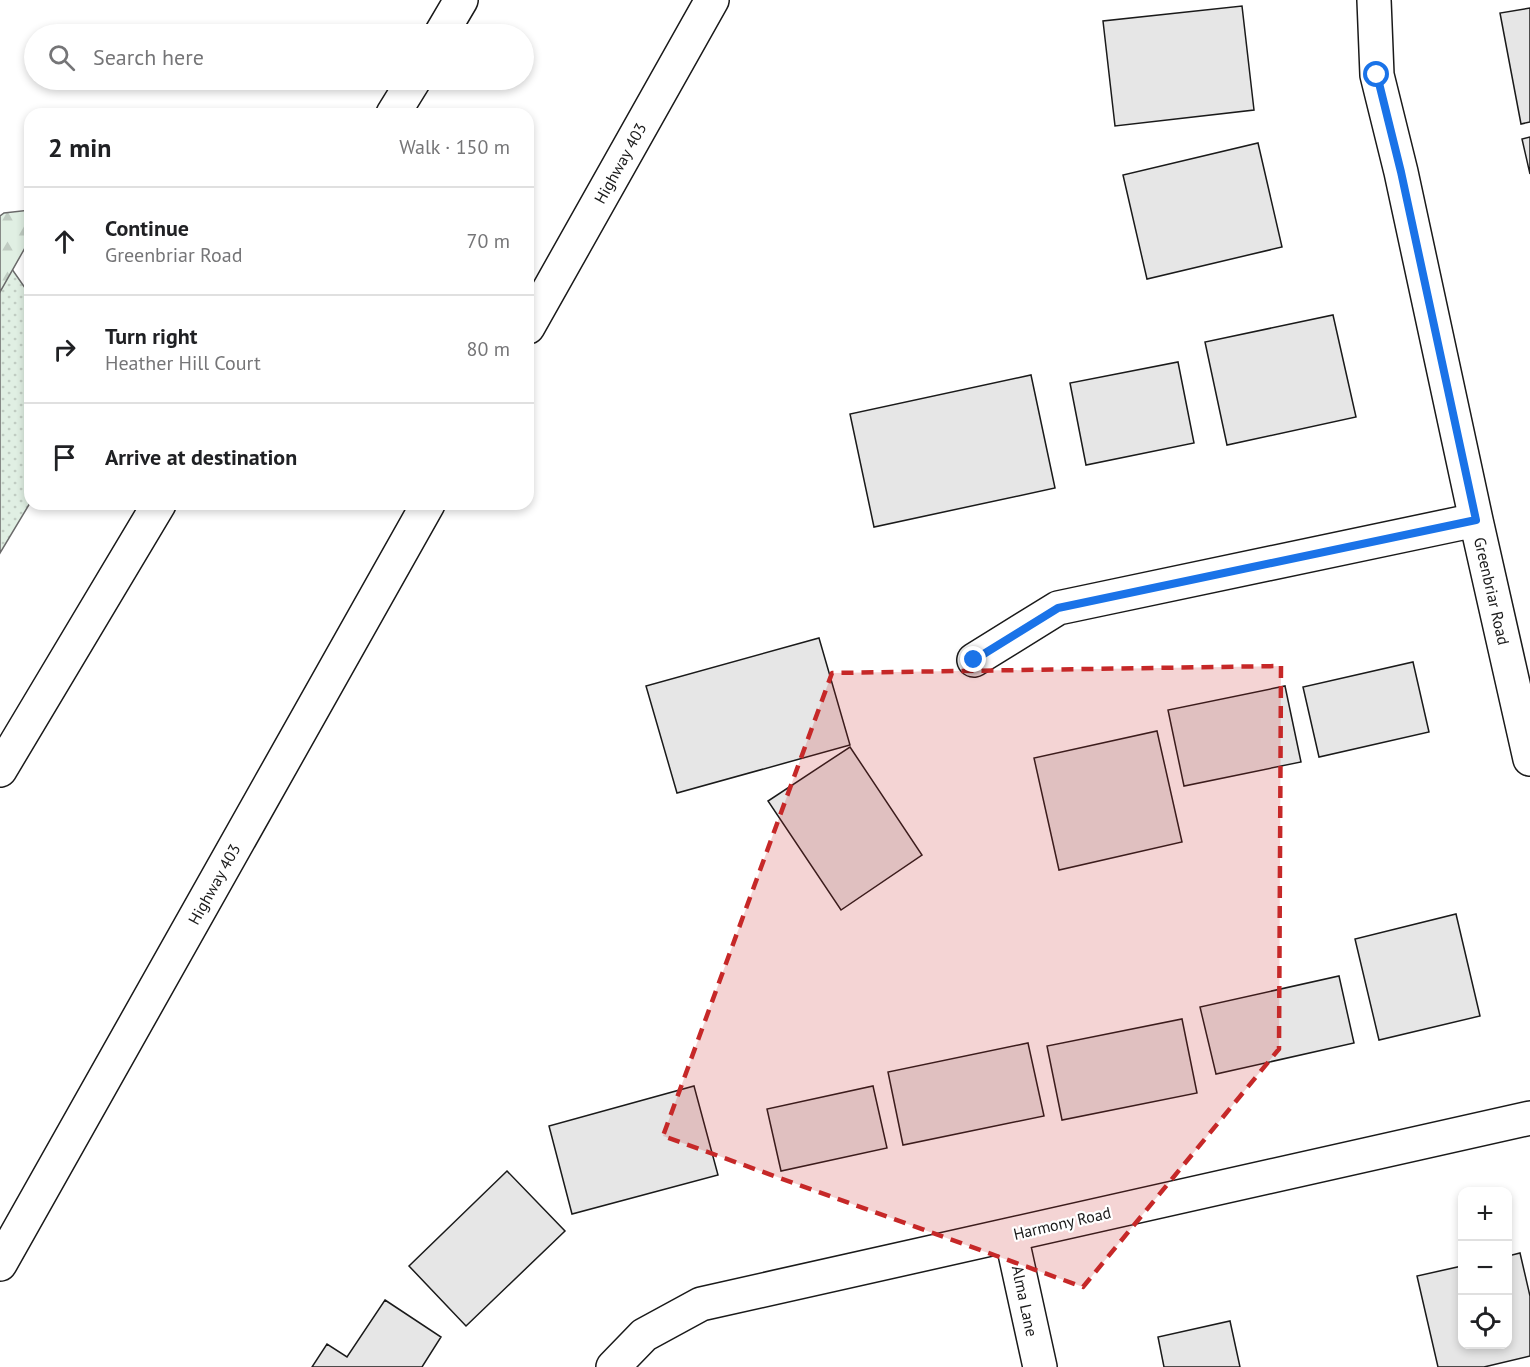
<!DOCTYPE html>
<meta charset="utf-8">
<style>
:root{--surface:#fff;--page:#f2f2f2;--text:#202124;--muted:#757577;--line:#e0e0e0}
body{margin:0;font-family:"PT Sans",sans-serif;background:var(--page);color:var(--text)}
.controls{position:absolute;right:18px;bottom:18px;display:grid;overflow:hidden;border-radius:12px;box-shadow:0 3px 9px #0003}
.controls button{width:54px;height:54px;display:grid;place-items:center;padding:0;border:0;border-bottom:2px solid var(--line);background:var(--surface);color:var(--text);font:30px sans-serif}
.stop{position:absolute;width:18px;height:18px;margin:-14px;border:4px solid #1a73e8;border-radius:50%;background:#fff}
.stop.end{background:#1a73e8;border-color:#fff;box-shadow:0 2px 6px #0008}
.list{margin:0;padding:0;list-style:none}
h2{display:flex;justify-content:space-between;align-items:center;height:78px;margin:0;padding:0 24px;font-size:26px}
h2 small{font-size:20px;font-weight:400;color:var(--muted)}
.list li{display:grid;grid-template-columns:39px 1fr auto;gap:18px;align-items:center;box-sizing:border-box;height:108px;padding:0 24px;border-top:2px solid var(--line)}
.list b{display:block;font-size:22px;white-space:nowrap}
.list p{margin:0;font-size:20px;white-space:nowrap;color:var(--muted)}
.list em{font-size:20px;font-style:normal;color:var(--muted)}
.icon{flex:none;width:33px;height:33px;fill:none;stroke:currentColor;stroke-width:2;stroke-linecap:round;stroke-linejoin:round}
.map{position:relative;flex:none;width:1530px;height:1367px;overflow:hidden}
.search{position:absolute;background:var(--surface);box-shadow:0 3px 9px #0003;left:24px;top:24px;width:510px;height:66px;display:flex;align-items:center;gap:15px;box-sizing:border-box;padding:0 21px;border-radius:33px;color:var(--muted);font-size:22px}
.panel{position:absolute;background:var(--surface);box-shadow:0 3px 9px #0003;left:24px;top:108px;width:510px;height:402px;border-radius:18px}
.map>svg:first-child{display:block}
.grass{fill:url(#grass-dots);stroke:#6a6a6a;stroke-width:1.5}
.forest{fill:url(#forest-firs);stroke:#6a6a6a;stroke-width:1.5}
.building{fill:#e6e6e6;stroke:#1a1a1a;stroke-width:1.5}
.lines{fill:none;stroke-linecap:round;stroke-linejoin:round}
.minor-casing{stroke:#1a1a1a;stroke-width:36}
.highway-casing{stroke:#1a1a1a;stroke-width:36}
.minor{stroke:#fff;stroke-width:33}
.highway{stroke:#fff;stroke-width:33}
.route{stroke:#1a73e8;stroke-width:8}
.marked{fill:#c62828;fill-opacity:0.2;stroke:#c62828;stroke-width:4.5;stroke-dasharray:12 8;stroke-linejoin:round}
.labels{text-anchor:middle;dominant-baseline:central;stroke-width:4.5;stroke-linejoin:round;paint-order:stroke}
.street-label{font-size:16px;fill:#1a1a1a;stroke:#fff}
</style>
<div class="map">
<svg width="1530" height="1367" viewBox="0 0 1530 1367">
<defs>
<pattern id="grass-dots" width="8" height="8" patternUnits="userSpaceOnUse" patternTransform="scale(1.5)"><rect width="8" height="8" fill="#e0efe3"/><path d="M2 2h.1M6 6h.1" fill="none" stroke="#c0ccc2" stroke-width="1.8" stroke-linecap="round"/></pattern>
<pattern id="forest-firs" width="22" height="20" patternUnits="userSpaceOnUse" patternTransform="scale(1.5)"><rect width="22" height="20" fill="#e0efe3"/><path d="M5 1l3.5 6h-7zM16 11l3.5 6h-7z" fill="#c0ccc2"/></pattern>
</defs>
<rect width="100%" height="100%" fill="#fff"/>
<path class="grass" d="M 0,252 L 30,295 L 30,503 L 0,553 Z"/>
<path class="forest" d="M 30,210 L 30,239 L 0,292 L 0,216 L 4,213 Z"/>
<path class="building" d="M 1242,6 L 1254,110 L 1115,126 L 1103,21 Z
M 1530,8 L 1530,122 L 1521,124 L 1500,13 Z
M 1530,137 L 1530,174 L 1522,139 Z
M 1258,143 L 1282,247 L 1147,279 L 1123,175 Z
M 1333,315 L 1356,417 L 1227,445 L 1205,342 Z
M 1178,362 L 1194,443 L 1086,465 L 1070,383 Z
M 1031,375 L 1055,488 L 874,527 L 850,414 Z
M 819,638 L 850,745 L 677,793 L 646,686 Z
M 1413,662 L 1429,732 L 1319,757 L 1303,687 Z
M 1285,686 L 1301,762 L 1184,786 L 1168,710 Z
M 1157,731 L 1182,842 L 1059,870 L 1034,758 Z
M 850,747 L 922,855 L 841,910 L 768,801 Z
M 1456,914 L 1480,1016 L 1379,1040 L 1355,939 Z
M 1339,976 L 1354,1043 L 1216,1074 L 1200,1007 Z
M 1182,1019 L 1197,1093 L 1062,1120 L 1047,1046 Z
M 1028,1043 L 1044,1116 L 903,1145 L 888,1072 Z
M 694,1086 L 718,1175 L 572,1214 L 549,1126 Z
M 873,1086 L 887,1148 L 781,1171 L 767,1109 Z
M 507,1171 L 565,1231 L 466,1326 L 409,1266 Z
M 1520,1253 L 1530,1296 L 1530,1356 L 1484,1367 L 1438,1367 L 1417,1276 L 1462,1266 L 1462,1344 L 1508,1344 L 1508,1256 Z
M 385,1300 L 441,1337 L 422,1367 L 312,1367 L 327,1344 L 347,1357 Z
M 1230,1321 L 1240,1367 L 1164,1367 L 1158,1337 Z"/>
<g class="lines">
<defs>
<path id="minor" d="M 1374,0 L 1377,75 L 1401,172 L 1476,520 L 1530,759
M 974,660 L 1058,608 L 1476,520
M 1011,1235 L 1040,1367
M 613,1367 L 644,1335 L 701,1304 L 1530,1118"/>
<path id="highway" d="M 441,34 L 461,0
M 393,114 L 414,80
M 528,327 L 712,0
M 0,770 L 159,504
M 0,1264 L 428,504"/>
</defs>
<use href="#minor" class="minor-casing"/>
<use href="#highway" class="highway-casing"/>
<use href="#minor" class="minor"/>
<use href="#highway" class="highway"/>
</g>
<g class="lines">
<path class="route" d="M 974,660 L 1058,608 L 1476,520 L 1401,172 L 1377,75"/>
</g>
<path class="marked" d="M 1281,666 L 1279,1049 L 1083,1287 L 663,1136 L 832,673 Z"/>
<g class="labels">
<g class="street-label">
<text transform="translate(620 163) rotate(-61)">Highway 403</text>
<text transform="translate(1492 591) rotate(77)">Greenbriar Road</text>
<text transform="translate(214 884) rotate(-61)">Highway 403</text>
<text transform="translate(1062 1223) rotate(-13)">Harmony Road</text>
<text transform="translate(1025 1301) rotate(78)">Alma Lane</text>
</g>
</g>
</svg>
<div class="controls">
<button>+</button>
<button>−</button>
<button><svg class="icon" aria-label="locate" viewBox="0 0 24 24"><circle cx="12" cy="12" r="6"/><path d="M12 2v4M12 18v4M2 12h4M18 12h4"/></svg></button>
</div>
<div class="stop" style="left:1377px;top:75px"></div>
<div class="stop end" style="left:974px;top:660px"></div>
<div class="search"><svg class="icon" aria-label="search" viewBox="0 0 24 24"><circle cx="10" cy="10" r="6"/><path d="M15 15l6 6"/></svg>Search here</div>
<section class="panel">
<h2>2 min<small>Walk · 150 m</small></h2>
<ul class="list">
<li><svg class="icon" aria-label="ahead" viewBox="0 0 24 24"><path d="M12 20V5M6 11l6-6 6 6"/></svg><div><b>Continue</b><p>Greenbriar Road</p></div><em>70 m</em></li>
<li><svg class="icon" aria-label="right" viewBox="0 0 24 24"><path d="M7 20v-9h11M14 6l5 5-5 5"/></svg><div><b>Turn right</b><p>Heather Hill Court</p></div><em>80 m</em></li>
<li><svg class="icon" aria-label="arrive" viewBox="0 0 24 24"><path d="M6 21V4h12l-3 4 3 4H6"/></svg><div><b>Arrive at destination</b></div></li>
</ul>
</section>
</div>
